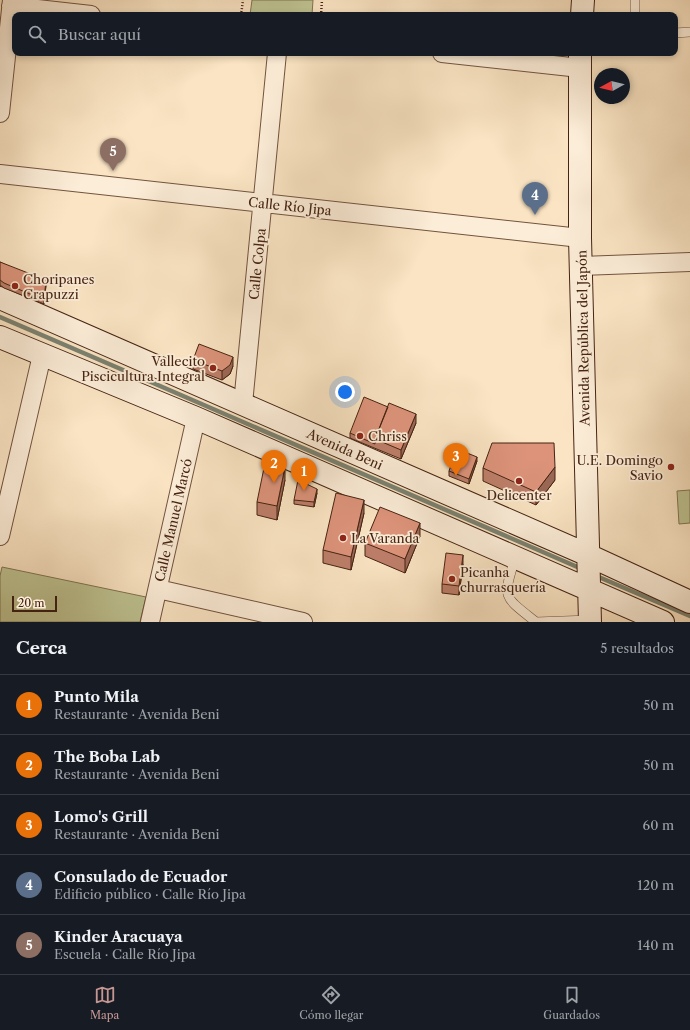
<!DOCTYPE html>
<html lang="es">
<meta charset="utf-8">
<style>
:root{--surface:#171b24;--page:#242831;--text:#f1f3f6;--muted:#9ea1a6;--line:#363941;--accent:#c59692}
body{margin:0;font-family:"Libre Caslon Text",serif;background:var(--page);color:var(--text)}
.compass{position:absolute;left:594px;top:68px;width:36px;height:36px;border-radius:50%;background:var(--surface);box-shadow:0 2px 6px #0003;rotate:262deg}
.scale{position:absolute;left:12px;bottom:10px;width:45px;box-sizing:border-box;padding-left:4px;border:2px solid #452312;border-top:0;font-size:11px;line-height:14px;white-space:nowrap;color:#452312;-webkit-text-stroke:3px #fcedd8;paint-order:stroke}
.you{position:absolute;left:345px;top:392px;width:14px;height:14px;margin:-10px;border:3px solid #fff;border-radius:50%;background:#1a73e8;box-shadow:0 0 0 6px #1a73e833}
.badge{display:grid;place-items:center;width:26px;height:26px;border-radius:50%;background:var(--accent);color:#fff;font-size:13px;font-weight:700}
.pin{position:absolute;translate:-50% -33px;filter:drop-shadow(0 1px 2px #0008)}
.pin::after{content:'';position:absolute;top:21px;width:14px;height:12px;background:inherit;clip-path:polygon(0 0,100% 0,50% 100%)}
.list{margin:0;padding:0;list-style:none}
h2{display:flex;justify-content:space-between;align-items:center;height:52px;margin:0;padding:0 16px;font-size:17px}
h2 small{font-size:13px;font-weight:400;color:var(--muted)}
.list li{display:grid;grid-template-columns:26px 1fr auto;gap:12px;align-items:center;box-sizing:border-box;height:60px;padding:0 16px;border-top:1px solid var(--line)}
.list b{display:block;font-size:15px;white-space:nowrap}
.list p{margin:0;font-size:13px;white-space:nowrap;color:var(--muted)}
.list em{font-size:13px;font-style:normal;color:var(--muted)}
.icon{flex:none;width:22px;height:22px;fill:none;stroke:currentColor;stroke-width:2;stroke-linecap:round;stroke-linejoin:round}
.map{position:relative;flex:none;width:690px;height:622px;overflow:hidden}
.search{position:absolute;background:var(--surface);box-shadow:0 2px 6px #0003;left:12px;right:12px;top:12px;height:44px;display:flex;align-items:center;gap:10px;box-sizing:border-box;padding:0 14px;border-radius:8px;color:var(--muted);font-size:15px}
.sheet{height:352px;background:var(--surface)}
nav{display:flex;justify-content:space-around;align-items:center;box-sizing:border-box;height:56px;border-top:1px solid var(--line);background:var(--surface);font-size:11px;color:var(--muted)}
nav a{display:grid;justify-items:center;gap:2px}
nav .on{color:var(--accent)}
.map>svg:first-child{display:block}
.green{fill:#bfc493;stroke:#827452}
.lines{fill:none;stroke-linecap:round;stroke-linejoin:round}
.stream{stroke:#7b8170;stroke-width:4.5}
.lane-casing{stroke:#72533e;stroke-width:10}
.street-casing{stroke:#72533e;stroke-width:20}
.secondary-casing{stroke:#452312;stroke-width:24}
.path{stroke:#452312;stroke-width:2.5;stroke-dasharray:1 2;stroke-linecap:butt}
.lane{stroke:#fcedd8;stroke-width:9}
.street{stroke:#fcedd8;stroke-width:18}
.secondary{stroke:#fcedd8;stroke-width:22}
.wall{fill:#bd7e69;stroke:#452312}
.shaded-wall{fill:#9a6755;stroke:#452312}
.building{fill:#dc937a;stroke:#452312}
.poi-dot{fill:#8f2418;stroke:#fcedd8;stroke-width:1.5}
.labels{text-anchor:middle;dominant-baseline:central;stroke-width:3.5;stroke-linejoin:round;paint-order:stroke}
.street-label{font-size:13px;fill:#452312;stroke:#fcedd8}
.poi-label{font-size:13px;fill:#452312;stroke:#fcedd8;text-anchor:start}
</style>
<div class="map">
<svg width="690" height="622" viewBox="0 0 690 622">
<rect width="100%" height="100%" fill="#fae4c3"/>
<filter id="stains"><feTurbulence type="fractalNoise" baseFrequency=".005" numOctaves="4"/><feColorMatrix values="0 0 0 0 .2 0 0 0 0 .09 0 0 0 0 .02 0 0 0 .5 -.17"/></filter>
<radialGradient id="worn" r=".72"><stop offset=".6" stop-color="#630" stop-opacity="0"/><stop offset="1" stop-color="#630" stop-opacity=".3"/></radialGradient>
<path class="green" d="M 252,0 L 313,0 L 312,15 L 250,15 Z
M 690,490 L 690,523 L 679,524 L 677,491 Z
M 2,567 L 146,597 L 140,622 L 0,622 L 0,576 Z"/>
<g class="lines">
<path class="stream" d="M 0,317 L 123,370
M 137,376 L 582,569
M 594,575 L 690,616"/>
<defs>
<path id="lane" d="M 635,15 L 635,0
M 675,33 L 690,32
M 515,558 C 503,599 502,595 536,622
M 536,622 L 590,620"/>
<path id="street" d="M 11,6 L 91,15
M 442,53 L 580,68
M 0,113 L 12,0
M 0,174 L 580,238
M 581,266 L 690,262
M 243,404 L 277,53
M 0,536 L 42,355
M 158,589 L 303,622
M 150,622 L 196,418"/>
<path id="secondary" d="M 582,15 L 583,0
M 580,53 L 580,238 L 590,622
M 0,298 L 588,555 L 690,602
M 0,337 L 196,418 L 663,622"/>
</defs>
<use href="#lane" class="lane-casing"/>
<use href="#street" class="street-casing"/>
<use href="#secondary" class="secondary-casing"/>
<path class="path" d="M 241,15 L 243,0
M 321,15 L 322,0"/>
<use href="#lane" class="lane"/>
<use href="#street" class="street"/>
<use href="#secondary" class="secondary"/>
</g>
<path class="wall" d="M 0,262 L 46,285 L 44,304 L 4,288 L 0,285 Z
M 193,360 L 233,366 L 230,374 L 222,380 L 193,369 Z
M 416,423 L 401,459 L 350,438 L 350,433 Z
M 477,461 L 469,484 L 449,476 L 449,471 Z
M 483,468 L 555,480 L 536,505 L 483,481 Z
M 285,480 L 277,520 L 257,515 L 257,502 Z
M 317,493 L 314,507 L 294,504 L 294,500 Z
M 364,513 L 351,570 L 323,563 L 323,550 Z
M 420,536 L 405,573 L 365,556 L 365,543 Z
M 463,564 L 459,595 L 442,593 L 442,584 Z"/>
<path class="shaded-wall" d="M 46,280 L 46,285 L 44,304 L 44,300 Z
M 233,357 L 233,366 L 230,374 L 222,380 L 222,371 Z
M 416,414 L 416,423 L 401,459 L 401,450 Z
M 477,457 L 477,461 L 469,484 L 469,479 Z
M 285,467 L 285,480 L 277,520 L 277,506 Z
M 555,467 L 555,480 L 536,505 L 536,492 Z
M 317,489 L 317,493 L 314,507 L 314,502 Z
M 364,500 L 364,513 L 351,570 L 351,557 Z
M 420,523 L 420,536 L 405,573 L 405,559 Z
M 463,555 L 463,564 L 459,595 L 459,586 Z"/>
<path class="building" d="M 0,262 L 46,280 L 44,300 L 4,283 L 0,280 Z
M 199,344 L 233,357 L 230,365 L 222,371 L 193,360 Z
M 364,397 L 388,407 L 375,439 L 375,444 L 350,433 Z
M 389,403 L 416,414 L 401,450 L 375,439 Z
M 492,443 L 554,443 L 555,467 L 536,492 L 483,468 Z
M 457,449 L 477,457 L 469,479 L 449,471 Z
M 265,463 L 285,467 L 277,506 L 257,502 Z
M 298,480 L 317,489 L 314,502 L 294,500 Z
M 336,493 L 364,500 L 351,557 L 323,550 Z
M 380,507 L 420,523 L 405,559 L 365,543 Z
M 446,553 L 463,555 L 459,586 L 442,584 Z"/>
<g class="poi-dot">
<circle cx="15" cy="286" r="4"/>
<circle cx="213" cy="368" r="4"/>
<circle cx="360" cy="436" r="4"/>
<circle cx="671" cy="467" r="4"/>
<circle cx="519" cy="481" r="4"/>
<circle cx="343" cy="538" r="4"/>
<circle cx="452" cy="579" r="4"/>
</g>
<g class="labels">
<g class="street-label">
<text transform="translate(290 206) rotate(6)">Calle Río Jipa</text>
<text transform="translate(257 264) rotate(-84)">Calle Colpa</text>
<text transform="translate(583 338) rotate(-91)">Avenida República del Japón</text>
<text transform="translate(345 449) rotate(24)">Avenida Beni</text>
<text transform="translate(173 520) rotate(-77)">Calle Manuel Marcó</text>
</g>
<g class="poi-label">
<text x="23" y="279">Choripanes<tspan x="23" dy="15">Crapuzzi</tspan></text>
<text x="205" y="361" text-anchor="end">Vallecito<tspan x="205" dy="15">Piscicultura Integral</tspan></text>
<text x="368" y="436">Chriss</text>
<text x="663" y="460" text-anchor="end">U.E. Domingo<tspan x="663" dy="15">Savio</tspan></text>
<text x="519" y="495" text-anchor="middle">Delicenter</text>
<text x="351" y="538">La Varanda</text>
<text x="460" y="572">Picanha<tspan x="460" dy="15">churrasquería</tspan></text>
</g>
</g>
<rect width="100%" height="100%" filter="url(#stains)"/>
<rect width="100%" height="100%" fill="url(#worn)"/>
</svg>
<svg class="compass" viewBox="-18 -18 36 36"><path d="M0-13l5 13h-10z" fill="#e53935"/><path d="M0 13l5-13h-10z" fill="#9ea1a6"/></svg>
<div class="scale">20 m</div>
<div class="you"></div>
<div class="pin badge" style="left:304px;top:491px;background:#e8710a">1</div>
<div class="pin badge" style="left:274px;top:483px;background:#e8710a">2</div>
<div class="pin badge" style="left:456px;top:476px;background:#e8710a">3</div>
<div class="pin badge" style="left:535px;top:215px;background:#5c6f8a">4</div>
<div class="pin badge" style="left:113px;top:171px;background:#8d6e63">5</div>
<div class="search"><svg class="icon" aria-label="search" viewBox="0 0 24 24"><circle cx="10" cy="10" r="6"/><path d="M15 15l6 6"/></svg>Buscar aquí</div>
</div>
<section class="sheet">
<h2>Cerca<small>5 resultados</small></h2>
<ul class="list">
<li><span class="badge" style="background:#e8710a">1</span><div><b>Punto Mila</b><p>Restaurante · Avenida Beni</p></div><em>50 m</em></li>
<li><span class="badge" style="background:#e8710a">2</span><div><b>The Boba Lab</b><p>Restaurante · Avenida Beni</p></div><em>50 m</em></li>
<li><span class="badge" style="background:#e8710a">3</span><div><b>Lomo's Grill</b><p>Restaurante · Avenida Beni</p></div><em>60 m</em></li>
<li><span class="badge" style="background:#5c6f8a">4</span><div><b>Consulado de Ecuador</b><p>Edificio público · Calle Río Jipa</p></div><em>120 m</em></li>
<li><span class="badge" style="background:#8d6e63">5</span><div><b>Kinder Aracuaya</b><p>Escuela · Calle Río Jipa</p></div><em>140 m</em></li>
</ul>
</section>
<nav>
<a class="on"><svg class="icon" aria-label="map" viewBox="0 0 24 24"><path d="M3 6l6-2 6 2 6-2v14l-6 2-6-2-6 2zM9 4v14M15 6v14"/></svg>Mapa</a>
<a><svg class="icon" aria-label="directions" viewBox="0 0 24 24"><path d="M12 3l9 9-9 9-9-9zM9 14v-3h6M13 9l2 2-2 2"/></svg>Cómo llegar</a>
<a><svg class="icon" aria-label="saved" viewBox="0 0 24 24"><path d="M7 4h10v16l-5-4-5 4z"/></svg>Guardados</a>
</nav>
